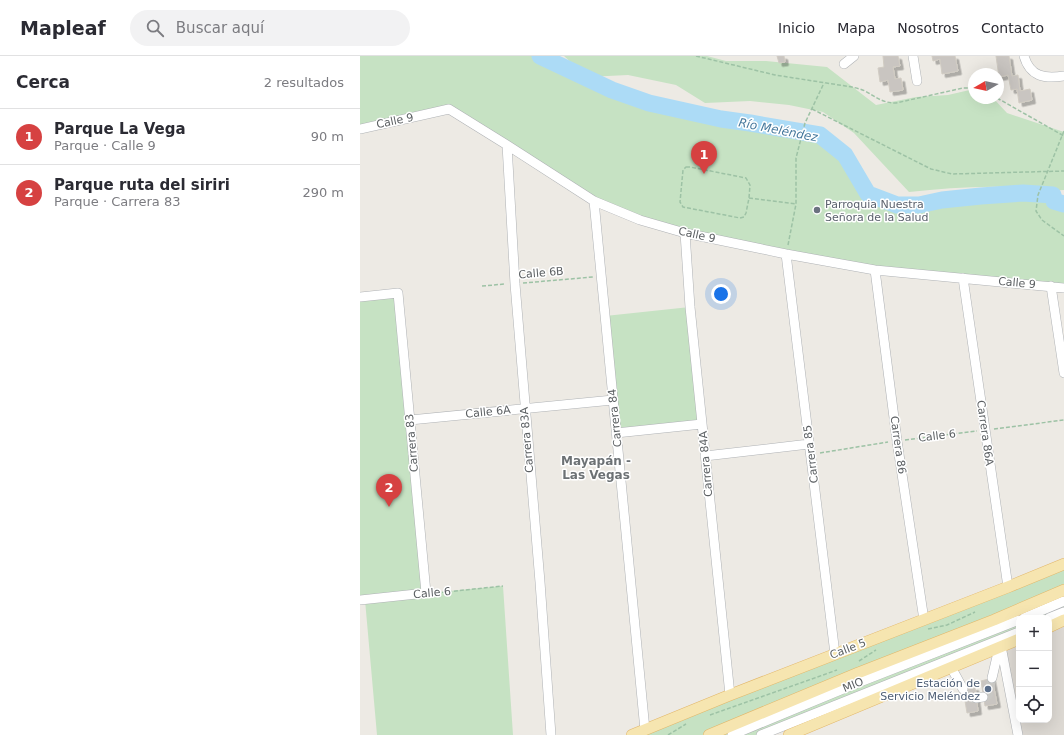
<!DOCTYPE html>
<html lang="es">
<meta charset="utf-8">
<style>
:root{--surface:#fff;--page:#f2f2f3;--text:#2b2b33;--muted:#7c7c81;--line:#e1e1e2;--accent:#d64141}
body{margin:0;font-family:"DejaVu Sans",sans-serif;background:var(--page);color:var(--text)}
.controls{position:absolute;right:12px;bottom:12px;display:grid;overflow:hidden;border-radius:8px;box-shadow:0 4px 16px #0002}
.controls button{width:36px;height:36px;display:grid;place-items:center;padding:0;border:0;border-bottom:1px solid var(--line);background:var(--surface);color:var(--text);font:20px sans-serif}
.compass{position:absolute;left:608px;top:12px;width:36px;height:36px;border-radius:50%;background:var(--surface);box-shadow:0 4px 16px #0002;rotate:261deg}
.you{position:absolute;left:361px;top:238px;width:14px;height:14px;margin:-10px;border:3px solid #fff;border-radius:50%;background:#1a73e8;box-shadow:0 0 0 6px #1a73e833}
.badge{display:grid;place-items:center;width:26px;height:26px;border-radius:50%;background:var(--accent);color:#fff;font-size:13px;font-weight:700}
.pin{position:absolute;translate:-50% -33px;filter:drop-shadow(0 1px 2px #0008)}
.pin::after{content:'';position:absolute;top:21px;width:14px;height:12px;background:inherit;clip-path:polygon(0 0,100% 0,50% 100%)}
.list{margin:0;padding:0;list-style:none}
h2{display:flex;justify-content:space-between;align-items:center;height:52px;margin:0;padding:0 16px;font-size:17px}
h2 small{font-size:13px;font-weight:400;color:var(--muted)}
.list li{display:grid;grid-template-columns:26px 1fr auto;gap:12px;align-items:center;box-sizing:border-box;height:56px;padding:0 16px;border-top:1px solid var(--line)}
.list b{display:block;font-size:15px;white-space:nowrap}
.list p{margin:0;font-size:13px;white-space:nowrap;color:var(--muted)}
.list em{font-size:13px;font-style:normal;color:var(--muted)}
.icon{flex:none;width:22px;height:22px;fill:none;stroke:currentColor;stroke-width:2;stroke-linecap:round;stroke-linejoin:round}
.map{position:relative;flex:none;width:704px;height:679px;overflow:hidden}
header{display:flex;align-items:center;gap:24px;box-sizing:border-box;height:56px;padding:0 20px;background:var(--surface);border-bottom:1px solid var(--line)}
header strong{font-size:19px}
nav{display:flex;gap:22px;margin-inline-start:auto;font-size:14px}
.search{width:280px;height:36px;background:var(--page);display:flex;align-items:center;gap:10px;box-sizing:border-box;padding:0 14px;border-radius:22px;color:var(--muted);font-size:15px}
main{display:flex}
aside{flex:1;background:var(--surface)}
.map>svg:first-child{display:block}
.education{fill:#ddd9d3}
.green{fill:#c6e2c3}
.lines{fill:none;stroke-linecap:round;stroke-linejoin:round}
.river{stroke:#acdbf6;stroke-width:17}
.building{fill:#c9c5c1;stroke:#d1ccc3;filter:url(#shadow)}
.minor-tunnel{stroke:#c9c8c4;stroke-width:9;stroke-dasharray:9 4.5;stroke-linecap:butt}
.minor-casing{stroke:#afb2b5;stroke-width:10}
.major-casing{stroke:#e2b668;stroke-width:12}
.path{stroke:#9dc2a5;stroke-width:1.5;stroke-dasharray:4 2;stroke-linecap:butt}
.minor{stroke:#fff;stroke-width:9}
.major{stroke:#f6e5b0;stroke-width:11}
.worship-dot{fill:#6b7280;stroke:#fff;stroke-width:1.5}
.service-dot{fill:#5c6f8a;stroke:#fff;stroke-width:1.5}
.labels{text-anchor:middle;dominant-baseline:central;stroke-width:3;stroke-linejoin:round;paint-order:stroke}
.street-label{font-size:11px;fill:#5c6063;stroke:#fff}
.worship-label{font-size:11px;fill:#5b616d;stroke:#fff;text-anchor:start}
.service-label{font-size:11px;fill:#4e5e75;stroke:#fff;text-anchor:end}
.water-label{font-size:12px;font-style:italic;fill:#47799d;stroke:#fff}
.neighbourhood-label{font-size:12px;font-weight:bold;fill:#6d7275;stroke:#fff}
</style>
<header>
<strong>Mapleaf</strong>
<div class="search"><svg class="icon" aria-label="search" viewBox="0 0 24 24"><circle cx="10" cy="10" r="6"/><path d="M15 15l6 6"/></svg>Buscar aquí</div>
<nav><a>Inicio</a><a>Mapa</a><a>Nosotros</a><a>Contacto</a></nav>
</header>
<main>
<aside>
<h2>Cerca<small>2 resultados</small></h2>
<ul class="list">
<li><span class="badge">1</span><div><b>Parque La Vega</b><p>Parque · Calle 9</p></div><em>90 m</em></li>
<li><span class="badge">2</span><div><b>Parque ruta del siriri</b><p>Parque · Carrera 83</p></div><em>290 m</em></li>
</ul>
</aside>
<div class="map">
<svg width="704" height="679" viewBox="0 0 704 679">
<defs>
<filter id="shadow"><feDropShadow dx="3.5" dy="3.5" stdDeviation="0" flood-color="#0004"/></filter>
</defs>
<rect width="100%" height="100%" fill="#edeae4"/>
<path class="education" d="M 704,564 L 704,679 L 658,679 L 641,590 L 659,583 L 659,664 L 689,664 L 689,571 Z"/>
<path class="green" d="M 0,0 L 180,0 L 252,34 L 289,47 L 361,63 L 390,67 L 460,79 L 485,99 L 508,138 L 537,149 L 559,149 L 582,144 L 621,140 L 663,137 L 693,139 L 694,145 L 704,148 L 704,232 L 515,214 L 325,177 L 234,145 L 89,53 L 0,73 Z
M 204,0 L 347,0 L 366,5 L 406,5 L 467,11 L 516,49 L 556,41 L 588,39 L 614,33 L 614,42 L 633,42 L 647,57 L 704,76 L 704,134 C 684,136 665,131 645,131 C 613,130 581,133 549,136 L 494,77 L 463,56 L 429,49 L 390,45 L 345,47 L 316,29 L 268,19 L 227,21 Z
M 38,237 L 68,537 L 143,530 L 153,679 L 17,679 L 5,544 L 0,544 L 0,241 Z
M 330,251 L 342,368 L 256,377 L 245,260 Z
M 704,508 L 704,556 L 689,562 L 659,562 L 659,576 L 401,679 L 272,679 Z"/>
<g class="lines">
<path class="river" d="M 180,0 L 252,34 L 289,47 L 361,63 L 390,67 L 460,79 L 485,99 L 508,138 L 537,149 L 559,149 L 582,144 L 621,140 L 663,137 L 693,139 L 694,145 L 704,148"/>
</g>
<path class="building" d="M 417,0 L 424,0 L 425,6 L 419,7 Z
M 523,0 L 538,0 L 540,10 L 533,11 L 535,23 L 541,22 L 543,34 L 530,36 L 528,24 L 520,26 L 518,12 L 524,11 Z
M 572,0 L 595,0 L 598,15 L 582,18 L 580,3 L 573,5 Z
M 636,0 L 649,0 L 652,20 L 658,19 L 660,35 L 670,33 L 672,44 L 659,47 L 657,33 L 651,34 L 648,19 L 639,21 Z
M 632,622 L 637,648 L 625,650 L 621,625 Z
M 615,631 L 618,655 L 607,657 L 603,633 Z"/>
<g class="lines">
<path class="minor-tunnel" d="M 603,633 L 608,643 L 616,642
M 623,641 L 628,640 L 632,622"/>
<defs>
<path id="minor" d="M 553,0 L 557,25
M 664,0 C 670,21 685,23 704,20
M 484,8 L 494,0
M 0,73 L 89,53 L 147,89 L 234,145 L 280,164 L 325,177 L 426,198 L 515,214 L 704,232
M 147,89 L 155,228 L 180,526 L 191,679
M 234,145 L 285,674
M 325,177 L 330,251 L 370,639
M 426,198 L 475,598
M 515,214 L 537,385 L 564,564
M 603,222 L 648,531
M 691,230 L 704,317
M 0,241 L 38,237 L 66,537 L 0,544
M 50,364 L 253,344
M 256,377 L 342,368
M 345,400 L 449,388
M 664,562 L 704,545
M 689,562 L 704,556
M 641,590 L 658,679
M 591,611 L 603,633
M 632,622 L 639,592
M 616,642 L 623,641
M 372,679 L 500,626 L 659,564
M 401,679 L 659,576"/>
<path id="major" d="M 689,571 L 704,564
M 272,679 L 370,639 L 648,531 L 704,508
M 349,679 L 498,617 L 634,564 L 704,534
M 429,679 L 659,583"/>
</defs>
<use href="#minor" class="minor-casing"/>
<use href="#major" class="major-casing"/>
<path class="path" d="M 336,0 L 415,19 L 492,31 C 496,32 501,33 505,35 C 516,41 522,47 536,47 L 603,32 L 614,32
M 637,42 L 704,80
M 452,53 L 571,113 L 592,118 L 704,115
M 704,75 L 678,139 L 676,155 L 682,164 L 704,180
M 326,111 L 330,111 L 386,122 L 390,129 L 389,142 L 386,157 L 384,161 L 380,162 L 323,151 L 320,146 L 323,114 Z
M 389,142 L 436,148
M 428,189 L 436,148 L 436,102 L 445,67 L 464,27
M 163,227 L 233,221
M 122,230 L 145,228
M 634,373 L 704,364
M 545,384 L 617,375
M 460,397 L 528,386
M 76,537 L 143,530
M 568,573 L 587,569 L 615,556
M 499,605 L 516,594
M 350,659 L 477,614
M 308,679 L 326,668"/>
<use href="#minor" class="minor"/>
<use href="#major" class="major"/>
</g>
<circle class="worship-dot" cx="457" cy="154" r="4"/>
<circle class="service-dot" cx="628" cy="633" r="4"/>
<g class="labels">
<g class="street-label">
<text transform="translate(35 65) rotate(-12)">Calle 9</text>
<text transform="translate(337 179) rotate(13)">Calle 9</text>
<text transform="translate(181 217) rotate(-5)">Calle 6B</text>
<text transform="translate(657 227) rotate(5)">Calle 9</text>
<text transform="translate(128 356) rotate(-6)">Calle 6A</text>
<text transform="translate(255 362) rotate(-96)">Carrera 84</text>
<text transform="translate(625 377) rotate(82)">Carrera 86A</text>
<text transform="translate(577 380) rotate(-7)">Calle 6</text>
<text transform="translate(167 384) rotate(-95)">Carrera 83A</text>
<text transform="translate(52 387) rotate(-95)">Carrera 83</text>
<text transform="translate(538 389) rotate(82)">Carrera 86</text>
<text transform="translate(451 398) rotate(-97)">Carrera 85</text>
<text transform="translate(346 408) rotate(-95)">Carrera 84A</text>
<text transform="translate(72 537) rotate(-5)">Calle 6</text>
<text transform="translate(488 593) rotate(-21)">Calle 5</text>
<text transform="translate(493 629) rotate(-22)">MIO</text>
</g>
<g class="worship-label">
<text x="465" y="148">Parroquia Nuestra<tspan x="465" dy="13">Señora de la Salud</tspan></text>
</g>
<g class="service-label">
<text x="620" y="627">Estación de<tspan x="620" dy="13">Servicio Meléndez</tspan></text>
</g>
<g class="water-label">
<text transform="translate(418 74) rotate(11)">Río Meléndez</text>
</g>
<g class="neighbourhood-label">
<text x="236" y="405">Mayapán -<tspan x="236" dy="14">Las Vegas</tspan></text>
</g>
</g>
</svg>
<div class="controls">
<button>+</button>
<button>−</button>
<button><svg class="icon" aria-label="locate" viewBox="0 0 24 24"><circle cx="12" cy="12" r="6"/><path d="M12 2v4M12 18v4M2 12h4M18 12h4"/></svg></button>
</div>
<svg class="compass" viewBox="-18 -18 36 36"><path d="M0-13l5 13h-10z" fill="#e53935"/><path d="M0 13l5-13h-10z" fill="#7c7c81"/></svg>
<div class="you"></div>
<div class="pin badge" style="left:344px;top:118px">1</div>
<div class="pin badge" style="left:29px;top:451px">2</div>
</div>
</main>
